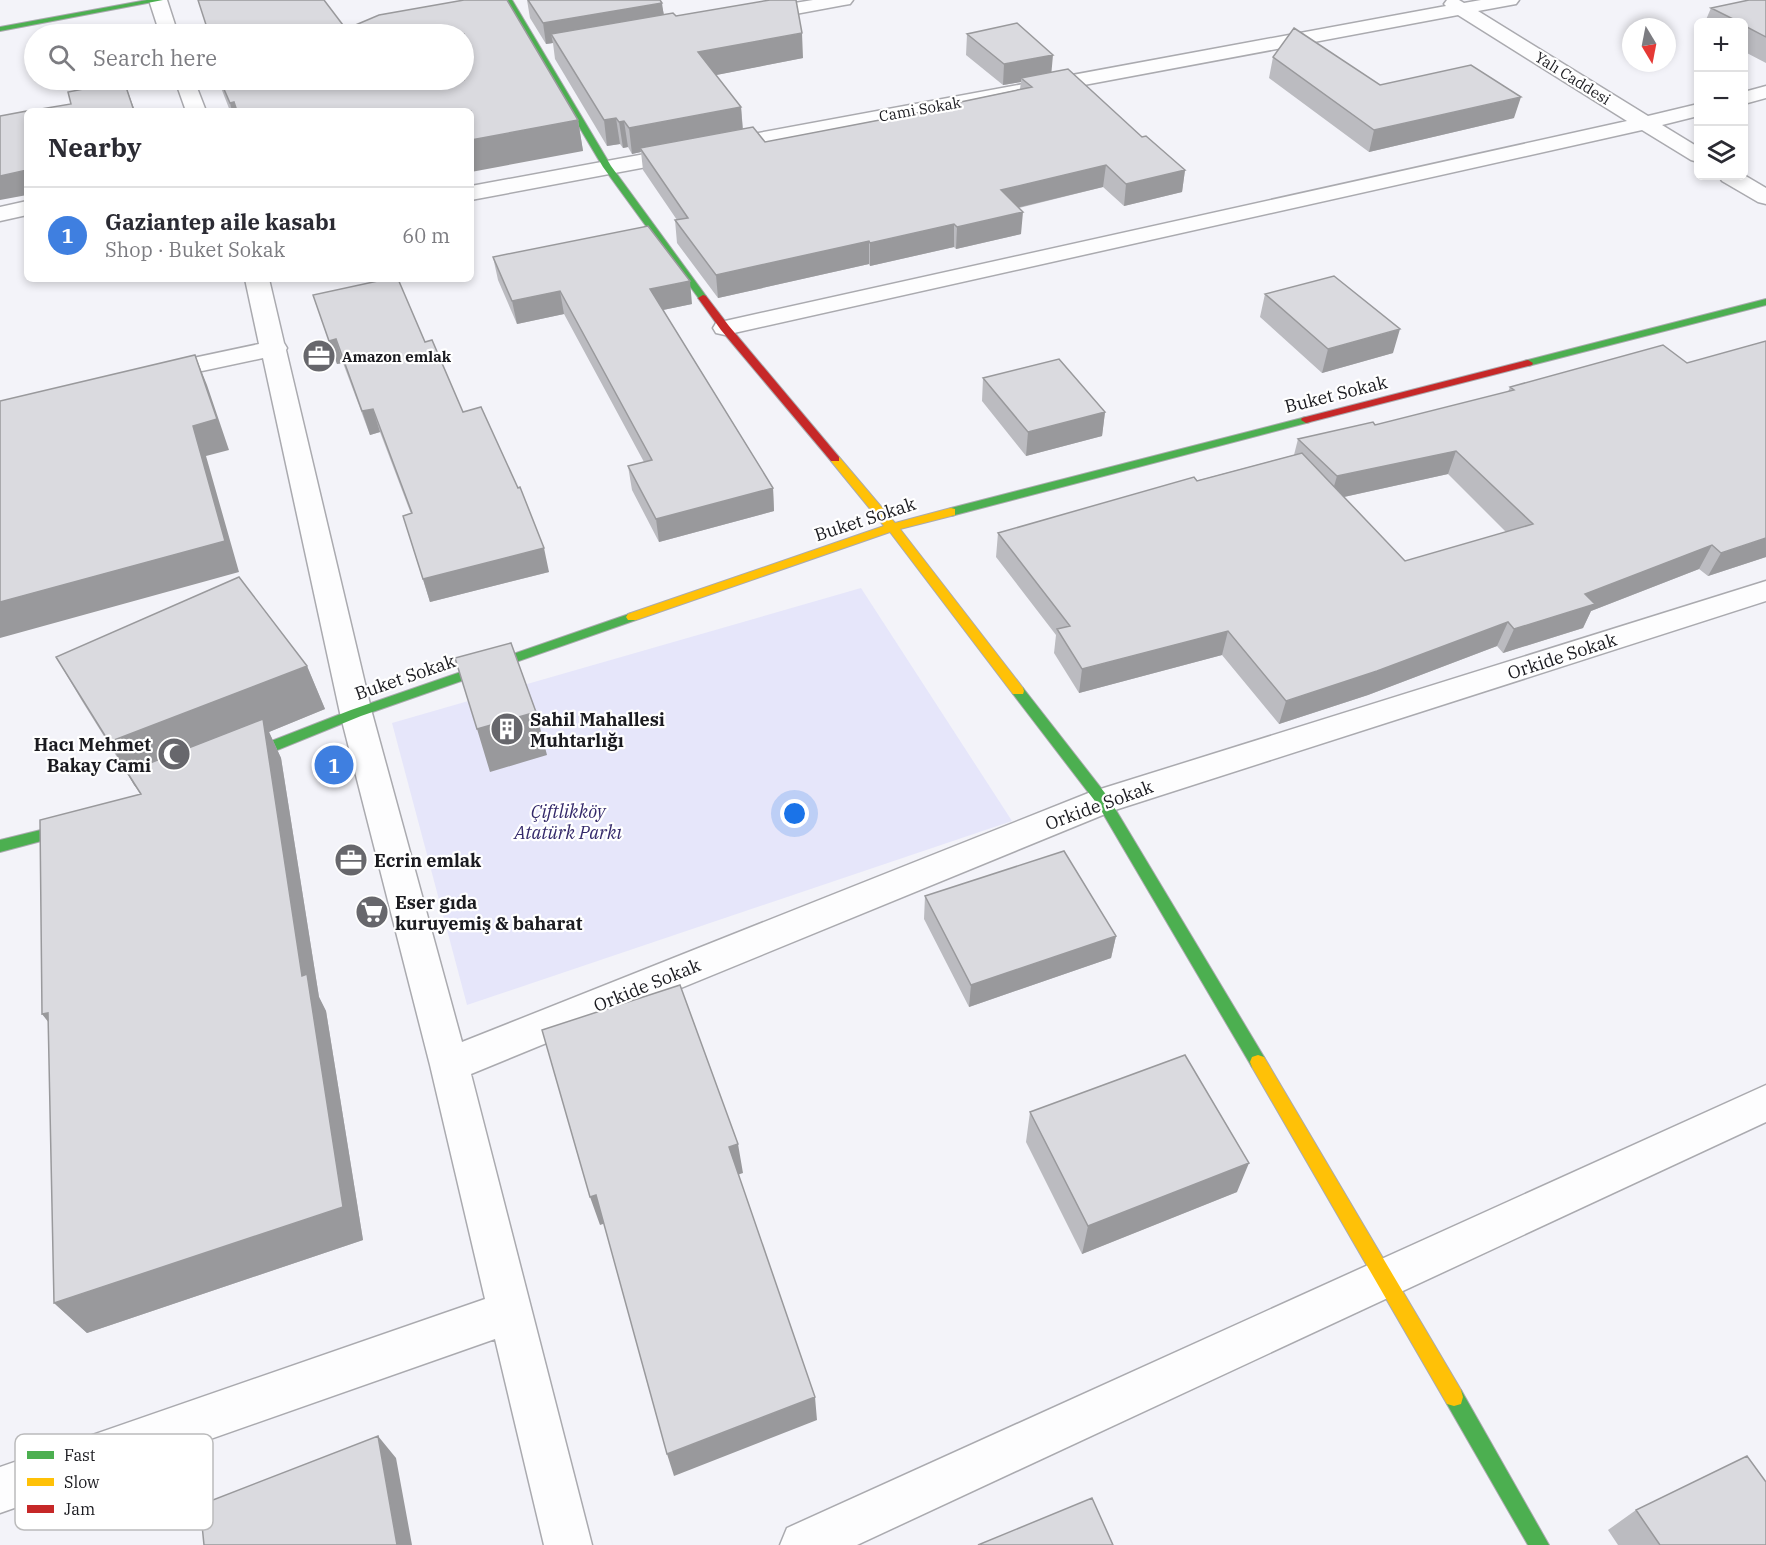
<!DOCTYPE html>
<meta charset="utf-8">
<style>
:root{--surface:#fff;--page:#f2f2f3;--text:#2b2b33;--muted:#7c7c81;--line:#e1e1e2;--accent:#67676c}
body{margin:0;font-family:"IBM Plex Serif",serif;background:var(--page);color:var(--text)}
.controls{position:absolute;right:18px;top:18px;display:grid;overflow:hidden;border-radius:9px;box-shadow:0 3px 9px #0003}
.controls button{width:54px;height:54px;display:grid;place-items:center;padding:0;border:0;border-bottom:2px solid var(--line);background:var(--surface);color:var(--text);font:30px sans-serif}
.compass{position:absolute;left:1622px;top:18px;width:54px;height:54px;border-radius:50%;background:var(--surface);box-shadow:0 3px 9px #0003;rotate:170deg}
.you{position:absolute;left:795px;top:814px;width:21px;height:21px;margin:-15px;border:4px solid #fff;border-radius:50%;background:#1a73e8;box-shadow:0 0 0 9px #1a73e833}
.badge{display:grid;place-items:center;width:39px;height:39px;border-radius:50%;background:var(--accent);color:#fff;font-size:20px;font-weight:700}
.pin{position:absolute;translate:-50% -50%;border:3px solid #fff;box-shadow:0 2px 6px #0006}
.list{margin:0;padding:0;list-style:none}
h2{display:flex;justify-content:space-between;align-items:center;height:78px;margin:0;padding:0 24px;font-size:26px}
h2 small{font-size:20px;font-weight:400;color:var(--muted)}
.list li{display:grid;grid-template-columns:39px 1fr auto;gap:18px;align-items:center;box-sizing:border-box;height:96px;padding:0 24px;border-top:2px solid var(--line)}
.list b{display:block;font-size:22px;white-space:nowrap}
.list p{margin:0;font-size:20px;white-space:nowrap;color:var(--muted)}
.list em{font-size:20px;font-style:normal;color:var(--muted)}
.icon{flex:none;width:33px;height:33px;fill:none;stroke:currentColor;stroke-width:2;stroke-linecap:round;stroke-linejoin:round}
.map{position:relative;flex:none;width:1766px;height:1545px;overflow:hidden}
.search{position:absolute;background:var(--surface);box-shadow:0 3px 9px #0003;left:24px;top:24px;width:450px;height:66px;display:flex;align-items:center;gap:15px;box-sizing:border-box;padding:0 21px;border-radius:33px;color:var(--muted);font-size:22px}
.panel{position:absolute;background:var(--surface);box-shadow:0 3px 9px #0003;left:24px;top:108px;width:450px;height:174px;border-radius:9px}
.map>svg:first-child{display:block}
.green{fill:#e6e6fa}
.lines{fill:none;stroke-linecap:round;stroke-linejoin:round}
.street-casing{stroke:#aaaaaf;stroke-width:3}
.fast-casing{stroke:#aaaaaf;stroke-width:2}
.slow-casing{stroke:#aaaaaf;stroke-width:2}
.jam-casing{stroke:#aaaaaf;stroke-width:2}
.street{fill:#fdfdfe;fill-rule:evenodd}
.fast{fill:#4caf50;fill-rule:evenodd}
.slow{fill:#ffc107;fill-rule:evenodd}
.jam{fill:#c62828;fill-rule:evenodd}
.wall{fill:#bbbbc0;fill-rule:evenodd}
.shaded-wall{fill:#99999c}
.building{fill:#dadadf;stroke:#99999c;stroke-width:1.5}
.labels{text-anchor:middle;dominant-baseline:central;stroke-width:4.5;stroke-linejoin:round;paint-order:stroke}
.far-street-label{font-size:15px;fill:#1b1b20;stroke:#fff}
.far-poi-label{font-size:15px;font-weight:bold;fill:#1b1b20;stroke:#fff;text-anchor:start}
.street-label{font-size:18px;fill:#1b1b20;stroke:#fff}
.poi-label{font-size:18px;font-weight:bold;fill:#1b1b20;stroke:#fff;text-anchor:start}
.park-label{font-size:18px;font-style:italic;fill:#34296a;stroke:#fff}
.key{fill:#fff;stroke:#bbbbbc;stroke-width:1.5}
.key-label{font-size:16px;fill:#1b1b20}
</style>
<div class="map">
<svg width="1766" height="1545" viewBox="0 0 1766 1545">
<rect width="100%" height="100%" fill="#f3f3f9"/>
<path class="green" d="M 861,588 L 1012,821 L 467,1005 L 392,723 Z"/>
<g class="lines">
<defs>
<path id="street" d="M 149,0 L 167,0 L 178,34 L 160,34 Z
M 813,0 L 853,0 L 850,4 L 844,5 L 752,22 L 745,20 L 743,16 L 745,12 L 752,10 Z
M 1447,0 L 1459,0 L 1464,3 L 1481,0 L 1519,0 L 1516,4 L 1478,11 L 1648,116 L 1698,104 L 1698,116 L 1662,125 L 1698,147 L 1698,162 L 1691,160 L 1642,130 L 725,335 L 716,333 L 713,328 L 716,323 L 725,321 L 1627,121 L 1458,15 L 471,200 L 471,186 L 1446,6 L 1444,4 Z
M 175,80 L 194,80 L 206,111 L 186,111 Z
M 1766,86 L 1766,98 L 1744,104 L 1744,92 Z
M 1744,175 L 1766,188 L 1766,204 L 1758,202 L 1722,181 L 1719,176 Z
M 27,201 L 27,215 L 0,221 L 0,207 Z
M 245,279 L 269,279 L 284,343 L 287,348 L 286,350 L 372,713 L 462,1042 L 1091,792 L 1766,581 L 1766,601 L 1115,810 L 471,1074 L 592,1545 L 544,1545 L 495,1339 L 0,1513 L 0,1467 L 485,1299 L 430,1065 L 340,713 L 263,358 L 155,381 L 146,378 L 142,373 L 146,368 L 259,344 Z
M 1766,1085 L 1766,1122 L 857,1545 L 780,1545 L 787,1528 Z"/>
<path id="fast" d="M 147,0 L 163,0 L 0,31 L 0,27 Z
M 504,0 L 512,0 L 611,166 L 706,296 L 706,300 L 700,300 L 603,167 Z
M 1766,299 L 1766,305 L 1528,366 L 1523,363 L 1524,361 Z
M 1306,417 L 1310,418 L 1310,422 L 951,516 L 945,512 L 951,508 Z
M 632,613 L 636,614 L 638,617 L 636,620 L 361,716 L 238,766 L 228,766 L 226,762 L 228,758 L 351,710 Z
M 1018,686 L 1023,688 L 1108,797 L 1264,1057 L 1266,1062 L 1264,1067 L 1258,1069 L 1252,1067 L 1098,805 L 1013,694 L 1012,691 L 1013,688 Z
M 82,817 L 87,818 L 89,822 L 87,826 L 60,836 L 0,852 L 0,840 L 57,826 Z
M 1454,1388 L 1461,1390 L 1549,1545 L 1528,1545 L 1447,1404 L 1445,1397 L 1447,1390 Z"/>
<path id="slow" d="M 835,456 L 839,457 L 895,523 L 951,508 L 955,509 L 955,515 L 900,529 L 1023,688 L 1024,691 L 1023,694 L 1013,694 L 890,532 L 636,620 L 628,620 L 626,617 L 628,614 L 884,526 L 831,461 L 831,457 Z
M 1258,1055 L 1264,1057 L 1461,1390 L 1463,1397 L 1461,1404 L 1454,1406 L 1447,1404 L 1252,1067 L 1250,1062 L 1252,1057 Z"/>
<path id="jam" d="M 703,295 L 706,296 L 729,326 L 839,457 L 839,461 L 831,461 L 721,330 L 698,298 Z
M 1528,360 L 1533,363 L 1532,365 L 1306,423 L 1301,420 L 1302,418 Z"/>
</defs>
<use href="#street" class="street-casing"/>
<use href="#fast" class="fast-casing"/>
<use href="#slow" class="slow-casing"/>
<use href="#jam" class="jam-casing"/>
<use href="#street" class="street"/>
<use href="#fast" class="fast"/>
<use href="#slow" class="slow"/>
<use href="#jam" class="jam"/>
</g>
<path class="wall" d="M 527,0 L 660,0 L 664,14 L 676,16 L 803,58 L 716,75 L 741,107 L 743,129 L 765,142 L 951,106 L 951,104 L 1020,89 L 1021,82 L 1003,85 L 966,55 L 967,34 L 1051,72 L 1142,137 L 1185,170 L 1182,192 L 1124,206 L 1103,187 L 1019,208 L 1021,234 L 956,249 L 954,247 L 870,266 L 869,264 L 718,298 L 677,243 L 675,220 L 677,220 L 643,170 L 641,152 L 632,154 L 628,147 L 623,148 L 620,144 L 607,146 L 555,59 L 553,43 L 546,44 L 530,18 Z
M 1766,0 L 1766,63 L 1743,51 L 1743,22 L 1705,22 L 1711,8 Z
M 346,29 L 578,120 L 583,151 L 471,111 L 230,111 L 218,80 L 464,80 Z
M 1273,57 L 1380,85 L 1514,118 L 1369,152 L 1269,78 Z
M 493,257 L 692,304 L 663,310 L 773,488 L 774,511 L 659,542 L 632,490 L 628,466 L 644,462 L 564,314 L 517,324 L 498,280 Z
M 1265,294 L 1393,353 L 1322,373 L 1260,317 Z
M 313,295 L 425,342 L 549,572 L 430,602 L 403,516 L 411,514 L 380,432 L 370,435 L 343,363 L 337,364 Z
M 983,378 L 1105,412 L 1102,436 L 1026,456 L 982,401 Z
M 1510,387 L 1766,557 L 1708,576 L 1699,569 L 1591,611 L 1583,628 L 1503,653 L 1497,646 L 1368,695 L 1279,724 L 1222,655 L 1079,693 L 1054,653 L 1056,635 L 996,557 L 998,533 L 1294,455 L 1298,439 L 1375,425 L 1508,392 ZM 1448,474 L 1506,532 L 1405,561 L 1344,497 Z
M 56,657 L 307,666 L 325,709 L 269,732 L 281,758 L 319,997 L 326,1011 L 363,1240 L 87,1333 L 54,1303 L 49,1022 L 42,1014 L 140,794 L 82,701 Z
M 925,896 L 1116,936 L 1111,958 L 969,1007 L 924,919 Z
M 1030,1112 L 1237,1192 L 1082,1254 L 1026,1142 Z
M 1636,1510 L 1766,1545 L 1618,1545 L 1608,1530 Z"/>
<path class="shaded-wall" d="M 662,3 L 665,24 L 551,34 L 553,43 L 546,44 L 543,23 Z
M 802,33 L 803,58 L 701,78 L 698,52 Z
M 1053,55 L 1051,77 L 1021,78 L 1021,82 L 1003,85 L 1004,64 Z
M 124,81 L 132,103 L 135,111 L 134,111 Z
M 1521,97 L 1514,118 L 1369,152 L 1374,130 Z
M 234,102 L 237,111 L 232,111 L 230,103 Z
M 741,107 L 743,134 L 640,148 L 641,152 L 632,154 L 629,128 Z
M 616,118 L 620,144 L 607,146 L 604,120 Z
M 578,120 L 583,151 L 471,172 L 471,140 Z
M 624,121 L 628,147 L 623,148 L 619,122 Z
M 1106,165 L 1103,187 L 1000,212 L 1001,190 Z
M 27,170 L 27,195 L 0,200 L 0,176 Z
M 1185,170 L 1182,192 L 1124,206 L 1126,184 Z
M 1023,212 L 1021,234 L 956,249 L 957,227 Z
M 954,224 L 954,247 L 870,266 L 870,243 Z
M 869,241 L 869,264 L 718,298 L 716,275 Z
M 690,281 L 692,304 L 653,312 L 650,289 Z
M 560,291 L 564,314 L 517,324 L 512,301 Z
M 1400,329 L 1393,353 L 1322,373 L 1328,349 Z
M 336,339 L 343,363 L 337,364 L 329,341 Z
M 195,355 L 207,385 L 229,450 L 206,456 L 239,572 L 0,638 L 0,602 L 193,426 Z
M 373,409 L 380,432 L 370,435 L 362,411 Z
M 1105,412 L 1102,436 L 1026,456 L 1028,432 Z
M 1456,451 L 1448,474 L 1330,500 L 1337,476 Z
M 773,488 L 774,511 L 659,542 L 656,519 Z
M 1766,538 L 1766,557 L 1708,576 L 1721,553 Z
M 1712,545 L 1699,569 L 1591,611 L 1583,628 L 1503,653 L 1514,629 L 1585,594 Z
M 544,548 L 549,572 L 430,602 L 423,579 Z
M 1508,622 L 1497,646 L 1368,695 L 1279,724 L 1286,701 Z
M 1228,631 L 1222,655 L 1079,693 L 1082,669 Z
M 307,666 L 325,709 L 269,732 L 281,758 L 319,997 L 326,1011 L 363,1240 L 87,1333 L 54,1303 L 309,990 L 134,785 L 109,742 Z
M 536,712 L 547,755 L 490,772 L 477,729 Z
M 1116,936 L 1111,958 L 969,1007 L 971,985 Z
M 48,1013 L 71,1051 L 42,1014 Z
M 738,1144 L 743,1173 L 734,1176 L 729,1147 Z
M 1249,1163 L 1237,1192 L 1082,1254 L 1088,1226 Z
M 596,1195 L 606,1223 L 600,1225 L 590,1197 Z
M 815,1397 L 817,1420 L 674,1476 L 667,1454 Z
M 378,1436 L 396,1458 L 412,1545 L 397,1545 Z"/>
<path class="building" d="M 198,0 L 324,0 L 346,29 L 379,15 L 464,0 L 507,0 L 578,120 L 471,140 L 471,111 L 237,111 L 234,102 L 230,103 L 220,80 L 464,80 L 464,34 L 209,34 Z
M 528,0 L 660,0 L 662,3 L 543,23 Z
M 770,0 L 796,0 L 802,33 L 698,52 L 741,107 L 629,128 L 624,121 L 619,122 L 616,118 L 604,120 L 551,34 L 673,13 L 676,16 Z
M 1749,0 L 1766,0 L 1766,37 L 1743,25 L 1743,22 L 1739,22 L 1711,8 Z
M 1017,23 L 1053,55 L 1004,64 L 967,34 Z
M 1294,28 L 1380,85 L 1471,65 L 1521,97 L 1374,130 L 1273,57 Z
M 1068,69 L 1142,137 L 1146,136 L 1185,170 L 1126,184 L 1106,165 L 1001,190 L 1023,212 L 957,227 L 954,224 L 870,243 L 869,241 L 716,275 L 675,220 L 688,218 L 640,148 L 753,127 L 765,142 L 953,106 L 951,104 L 1032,87 L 1021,78 Z
M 124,81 L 134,111 L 29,111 L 71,104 L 68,92 Z
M 27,111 L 27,170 L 0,176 L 0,116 Z
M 648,226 L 690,281 L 650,289 L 773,488 L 656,519 L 628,466 L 652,460 L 560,291 L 512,301 L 493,257 Z
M 1334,276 L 1400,329 L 1328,349 L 1265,294 Z
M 387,279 L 398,279 L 425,342 L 432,340 L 463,412 L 481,407 L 518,488 L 520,487 L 544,548 L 423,579 L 403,516 L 412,513 L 373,409 L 362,411 L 336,339 L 329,341 L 313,295 Z
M 1766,341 L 1766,538 L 1721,553 L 1712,545 L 1585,594 L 1595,604 L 1514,629 L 1508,622 L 1377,671 L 1286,701 L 1228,631 L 1082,669 L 1057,629 L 1070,626 L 998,533 L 1194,477 L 1197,481 L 1302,453 L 1405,561 L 1533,524 L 1456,451 L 1337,476 L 1298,439 L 1373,422 L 1375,425 L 1514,390 L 1510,387 L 1663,345 L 1687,363 Z
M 195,355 L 217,419 L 193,426 L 225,541 L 0,602 L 0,401 Z
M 1059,359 L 1105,412 L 1028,432 L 983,378 Z
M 239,577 L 307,666 L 109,742 L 56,657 Z
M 511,643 L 536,712 L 477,729 L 455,658 Z
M 263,719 L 302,976 L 307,974 L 343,1207 L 54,1303 L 48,1013 L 42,1014 L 40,820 L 141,794 L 127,772 Z
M 1064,851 L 1116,936 L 971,985 L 925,896 Z
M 680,985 L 738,1144 L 729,1147 L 815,1397 L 667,1454 L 596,1195 L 590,1197 L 542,1030 Z
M 1185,1055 L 1249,1163 L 1088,1226 L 1030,1112 Z
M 378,1436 L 397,1545 L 204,1545 L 200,1505 Z
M 1747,1456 L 1766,1482 L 1766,1545 L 1660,1545 L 1636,1510 Z
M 1092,1498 L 1113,1545 L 978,1545 Z"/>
<defs>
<symbol id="office-disc" viewBox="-11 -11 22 22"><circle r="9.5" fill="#67676c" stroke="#fff"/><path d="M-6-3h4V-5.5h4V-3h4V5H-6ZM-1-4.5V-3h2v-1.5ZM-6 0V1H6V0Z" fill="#fff"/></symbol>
<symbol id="building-disc" viewBox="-11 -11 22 22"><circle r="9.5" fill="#67676c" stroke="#fff"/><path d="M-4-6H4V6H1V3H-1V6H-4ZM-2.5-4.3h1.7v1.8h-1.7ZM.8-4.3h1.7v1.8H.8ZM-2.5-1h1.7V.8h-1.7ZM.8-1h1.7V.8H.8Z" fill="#fff"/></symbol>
<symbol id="mosque-disc" viewBox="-11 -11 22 22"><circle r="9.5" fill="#67676c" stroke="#fff"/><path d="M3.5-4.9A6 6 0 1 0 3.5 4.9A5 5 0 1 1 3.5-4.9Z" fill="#fff"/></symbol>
<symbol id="supermarket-disc" viewBox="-11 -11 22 22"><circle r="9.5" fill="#67676c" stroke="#fff"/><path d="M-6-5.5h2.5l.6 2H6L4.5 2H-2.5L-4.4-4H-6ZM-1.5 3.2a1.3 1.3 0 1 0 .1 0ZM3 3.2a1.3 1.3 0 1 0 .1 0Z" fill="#fff"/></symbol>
</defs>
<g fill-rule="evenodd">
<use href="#office-disc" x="300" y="337" width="38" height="38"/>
<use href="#building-disc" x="488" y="710" width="38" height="38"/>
<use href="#mosque-disc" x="155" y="735" width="38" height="38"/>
<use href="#office-disc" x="332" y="841" width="38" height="38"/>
<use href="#supermarket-disc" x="353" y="893" width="38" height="38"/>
</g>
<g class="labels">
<g class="far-street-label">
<text transform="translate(1573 78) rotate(32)">Yalı Caddesi</text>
<text transform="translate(920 109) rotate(-10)">Cami Sokak</text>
</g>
<g class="far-poi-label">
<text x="342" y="356">Amazon emlak</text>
</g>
<g class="street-label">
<text transform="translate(1336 394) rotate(-14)">Buket Sokak</text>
<text transform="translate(865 519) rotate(-18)">Buket Sokak</text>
<text transform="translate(1562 656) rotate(-18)">Orkide Sokak</text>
<text transform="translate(405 677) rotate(-19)">Buket Sokak</text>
<text transform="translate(1099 805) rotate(-20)">Orkide Sokak</text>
<text transform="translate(647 985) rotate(-22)">Orkide Sokak</text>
</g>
<g class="poi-label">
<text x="530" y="719">Sahil Mahallesi<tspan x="530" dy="21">Muhtarlığı</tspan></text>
<text x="151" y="744" text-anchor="end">Hacı Mehmet<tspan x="151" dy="21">Bakay Cami</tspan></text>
<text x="374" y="860">Ecrin emlak</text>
<text x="395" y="902">Eser gıda<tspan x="395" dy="21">kuruyemiş &amp; baharat</tspan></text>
</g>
<g class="park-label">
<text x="568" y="811">Çiftlikköy<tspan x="568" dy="21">Atatürk Parkı</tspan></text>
</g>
</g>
<rect x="15" y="1434" width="198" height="96" rx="9" class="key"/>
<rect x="27" y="1451" width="27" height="8" fill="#4caf50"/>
<rect x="27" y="1478" width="27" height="8" fill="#ffc107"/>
<rect x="27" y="1505" width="27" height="8" fill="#c62828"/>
<g class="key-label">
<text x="64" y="1461">Fast</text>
<text x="64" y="1488">Slow</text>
<text x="64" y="1515">Jam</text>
</g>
</svg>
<div class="controls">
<button>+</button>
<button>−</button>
<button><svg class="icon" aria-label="layers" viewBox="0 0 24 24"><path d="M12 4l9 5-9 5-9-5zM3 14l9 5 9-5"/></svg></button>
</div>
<svg class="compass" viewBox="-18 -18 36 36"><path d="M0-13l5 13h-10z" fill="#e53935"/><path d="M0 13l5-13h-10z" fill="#7c7c81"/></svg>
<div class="you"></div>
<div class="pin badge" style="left:334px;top:765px;background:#3f7fe0">1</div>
<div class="search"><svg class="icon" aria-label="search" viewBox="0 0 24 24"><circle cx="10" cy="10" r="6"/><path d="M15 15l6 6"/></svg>Search here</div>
<section class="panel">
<h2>Nearby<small></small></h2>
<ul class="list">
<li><span class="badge" style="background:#3f7fe0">1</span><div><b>Gaziantep aile kasabı</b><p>Shop · Buket Sokak</p></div><em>60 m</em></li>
</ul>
</section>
</div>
